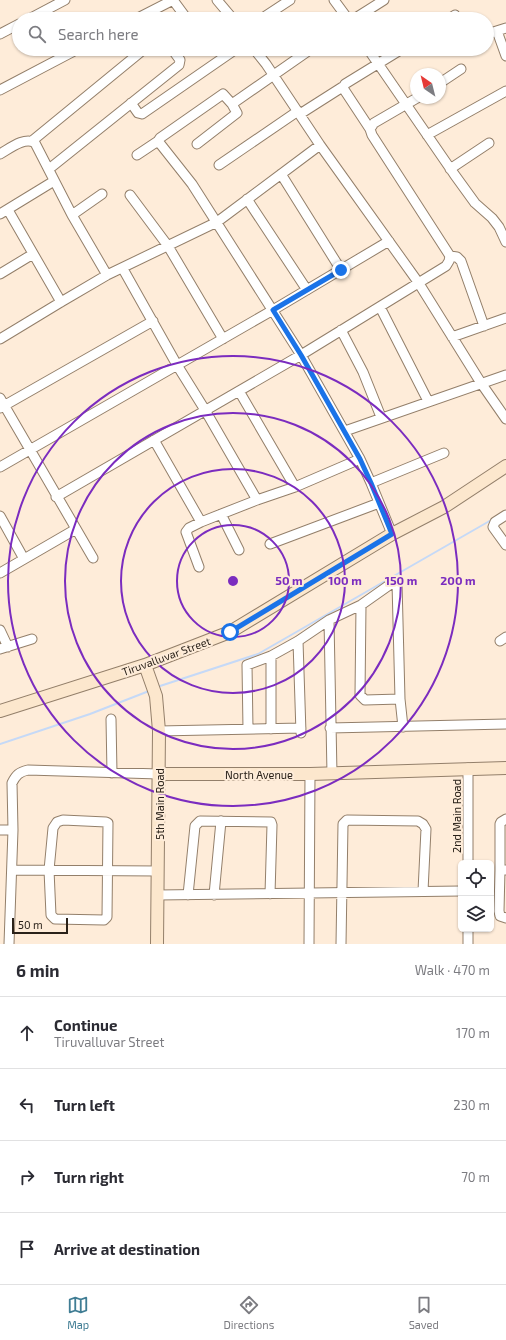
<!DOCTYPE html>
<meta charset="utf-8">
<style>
:root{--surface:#fff;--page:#f7f7f7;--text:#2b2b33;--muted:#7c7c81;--line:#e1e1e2;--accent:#407d94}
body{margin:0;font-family:"Exo 2",sans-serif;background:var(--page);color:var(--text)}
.controls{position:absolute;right:12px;bottom:12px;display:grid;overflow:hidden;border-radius:6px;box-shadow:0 1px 3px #0004}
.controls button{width:36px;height:36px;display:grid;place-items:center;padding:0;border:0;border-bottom:1px solid var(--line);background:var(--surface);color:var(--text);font:20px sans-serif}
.compass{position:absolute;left:410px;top:68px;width:36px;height:36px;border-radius:50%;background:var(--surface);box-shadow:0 1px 3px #0004;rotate:325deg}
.scale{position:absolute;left:12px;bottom:10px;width:56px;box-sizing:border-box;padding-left:4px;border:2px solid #292119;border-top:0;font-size:11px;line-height:14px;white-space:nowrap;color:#292119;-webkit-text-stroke:3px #feecd9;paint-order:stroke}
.stop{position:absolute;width:12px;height:12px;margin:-9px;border:3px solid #1a73e8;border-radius:50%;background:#fff}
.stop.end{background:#1a73e8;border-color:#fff;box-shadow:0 1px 4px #0008}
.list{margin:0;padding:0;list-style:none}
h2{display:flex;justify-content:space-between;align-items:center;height:52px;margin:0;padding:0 16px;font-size:17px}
h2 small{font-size:13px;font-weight:400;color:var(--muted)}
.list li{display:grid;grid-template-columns:26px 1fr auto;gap:12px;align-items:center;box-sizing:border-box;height:72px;padding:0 16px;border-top:1px solid var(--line)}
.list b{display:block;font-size:15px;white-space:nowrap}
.list p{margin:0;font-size:13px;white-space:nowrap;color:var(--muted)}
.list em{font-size:13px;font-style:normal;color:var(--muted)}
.icon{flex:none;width:22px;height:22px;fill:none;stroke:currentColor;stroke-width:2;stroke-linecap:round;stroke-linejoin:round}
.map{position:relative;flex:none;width:506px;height:944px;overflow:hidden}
.search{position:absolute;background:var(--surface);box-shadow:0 1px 3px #0004;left:12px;right:12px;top:12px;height:44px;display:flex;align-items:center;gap:10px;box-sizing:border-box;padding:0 14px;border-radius:22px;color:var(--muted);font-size:15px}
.sheet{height:340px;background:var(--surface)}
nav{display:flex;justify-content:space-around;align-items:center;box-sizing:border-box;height:56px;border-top:1px solid var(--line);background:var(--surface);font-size:11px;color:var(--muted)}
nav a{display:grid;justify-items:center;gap:2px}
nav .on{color:var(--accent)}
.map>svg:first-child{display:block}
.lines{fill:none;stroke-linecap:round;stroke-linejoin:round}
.stream{stroke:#c5d9f7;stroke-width:2}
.street-casing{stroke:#937f6a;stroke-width:11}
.secondary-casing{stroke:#937f6a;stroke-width:14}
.street{stroke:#fff;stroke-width:9}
.secondary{stroke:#fce7cd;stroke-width:12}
.route{stroke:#1a73e8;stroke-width:5}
.ring{fill:none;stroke:#7b2cbf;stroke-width:2}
.labels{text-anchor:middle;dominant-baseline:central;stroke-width:4;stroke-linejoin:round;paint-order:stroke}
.street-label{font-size:11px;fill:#292119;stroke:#feecd9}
.centre{fill:#7b2cbf;stroke:#feecd9;stroke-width:2}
.ring-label{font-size:12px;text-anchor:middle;font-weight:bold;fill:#7b2cbf;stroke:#feecd9;stroke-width:4;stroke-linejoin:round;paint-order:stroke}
</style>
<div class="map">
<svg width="506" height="944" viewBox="0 0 506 944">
<rect width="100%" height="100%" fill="#feecd9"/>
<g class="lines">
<path class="stream" d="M 157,687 L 258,654 L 493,519
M 0,744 L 90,714 L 149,691"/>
<defs>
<path id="street" d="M 173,0 L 187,19
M 217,0 L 233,19
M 334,0 L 348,19
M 29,19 L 65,0
M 136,19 L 173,0
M 261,19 L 290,0
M 354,19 L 384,0
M 449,19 L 455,15
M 497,31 L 506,56
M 0,34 L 19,24
M 487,34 L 506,28
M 254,49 L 266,64 L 320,145 L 418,282 L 481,383 L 506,419
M 368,49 L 454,174 L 475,203 L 492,218 L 499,227 L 506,242
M 440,83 L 461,69
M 0,90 L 78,49
M 131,103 L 138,113 L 142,114 L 236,49
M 232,104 L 223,94 L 160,138 L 158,141 L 192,184 L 301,355 L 360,459 L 371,483 L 392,534
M 300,114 L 344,86
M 370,129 L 374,123 L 417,98
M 427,135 L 506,91
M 32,141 L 143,50
M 197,144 L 237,113 L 232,104 L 311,49
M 0,154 C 9,149 25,136 35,143 L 72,215 L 107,275
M 137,155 L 158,141
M 219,165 L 298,111
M 49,169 L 179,65 L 180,60 L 172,49
M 450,169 L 489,143
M 281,174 L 341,270
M 130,195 L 168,246 L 223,339
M 247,199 L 307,290
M 8,210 L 61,302
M 0,214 L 54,181
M 72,215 L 102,194
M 450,256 L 457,257 L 461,261 L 484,326
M 123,269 L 177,365 L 205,410 L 257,500
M 0,274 L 33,254
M 380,307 L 428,401
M 341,330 L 363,372 L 381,417
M 452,337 L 506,318
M 0,339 L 61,302 L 107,275 L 217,222 L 320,145
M 239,391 L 295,487
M 0,398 L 93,558
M 0,408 L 153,321
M 345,431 L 506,375
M 154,440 L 201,522 L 257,500 L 295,487 L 360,459
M 0,467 L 273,310 L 389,241
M 371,483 L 444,453
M 56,497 L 301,355 L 446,266 L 449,261 L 450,256 L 372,135 L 370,129 L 343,88 L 345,84 L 402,49
M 221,514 L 239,550
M 506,515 L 495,522 L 493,527 L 506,545
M 0,516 L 24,559
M 270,544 L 379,503
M 199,567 L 186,532 L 189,528 L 201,522
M 0,573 L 76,529
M 361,605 L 360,695 L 365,700 L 400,699 L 403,727
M 329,620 L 332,774
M 0,630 L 8,647
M 298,641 L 301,733
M 500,641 L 506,637
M 0,649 L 32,639
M 111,719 L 112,773
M 330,728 L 506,724
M 248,729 L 247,665 L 271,656 L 298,641 L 329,620 L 361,605 L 395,581 L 397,583 L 400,699
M 271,729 L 271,656
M 159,731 L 301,728
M 468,768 L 468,863
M 506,819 L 501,822 L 500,824 L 500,870 L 506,870
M 63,820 L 106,822 L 108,823 L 107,917 L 104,920 L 55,919 L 51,915 L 49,870 L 53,828 L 57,822 Z
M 0,830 L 13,830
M 12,870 L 158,871
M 500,870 L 499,911 L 500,916 L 506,918
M 158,895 L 461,891
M 188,895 L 195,826 L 200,821 L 271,822 L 272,825 L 270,894
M 214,895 L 221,821
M 9,944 L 13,830 L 12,783 C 16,775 19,772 28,770 L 159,774
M 309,944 L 310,774
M 341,944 L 343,824 L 347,820 L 418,821 L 423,824 L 426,829 L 423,891
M 468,944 L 468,929"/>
<path id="secondary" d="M 145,665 L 156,696 L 159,731 L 157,944
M 0,711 L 145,665 L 230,632 L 392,534 L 444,507 L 506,466
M 159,774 L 310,774 L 506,768"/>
</defs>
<use href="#street" class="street-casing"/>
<use href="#secondary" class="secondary-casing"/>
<use href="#street" class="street"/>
<use href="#secondary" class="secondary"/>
</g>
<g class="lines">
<path class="route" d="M 230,632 L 392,534 L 371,483 L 360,459 L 301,355 L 273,310 L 341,270"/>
</g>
<g class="ring">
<circle cx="233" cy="581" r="56"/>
<circle cx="233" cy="581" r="112"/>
<circle cx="233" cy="581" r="168"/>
<circle cx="233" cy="581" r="225"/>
</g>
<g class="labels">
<g class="street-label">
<text transform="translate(166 656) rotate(-20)">Tiruvalluvar Street</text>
<text x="259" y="774">North Avenue</text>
<text transform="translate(159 804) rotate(-90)">5th Main Road</text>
<text transform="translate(456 816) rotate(-90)">2nd Main Road</text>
</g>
</g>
<circle cx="233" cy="581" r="6" class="centre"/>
<g class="ring-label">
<text x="289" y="585">50 m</text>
<text x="345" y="585">100 m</text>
<text x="401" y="585">150 m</text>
<text x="458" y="585">200 m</text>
</g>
</svg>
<div class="controls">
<button><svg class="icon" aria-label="locate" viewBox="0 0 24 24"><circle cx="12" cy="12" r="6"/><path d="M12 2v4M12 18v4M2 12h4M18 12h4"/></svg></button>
<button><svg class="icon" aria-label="layers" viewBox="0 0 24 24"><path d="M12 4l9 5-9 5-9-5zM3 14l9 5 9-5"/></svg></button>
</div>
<svg class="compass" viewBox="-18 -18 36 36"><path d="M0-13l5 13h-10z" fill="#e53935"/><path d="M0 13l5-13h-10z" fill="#7c7c81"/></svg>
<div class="scale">50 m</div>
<div class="stop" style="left:230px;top:632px"></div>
<div class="stop end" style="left:341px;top:270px"></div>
<div class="search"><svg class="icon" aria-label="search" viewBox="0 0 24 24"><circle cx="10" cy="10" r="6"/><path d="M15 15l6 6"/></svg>Search here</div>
</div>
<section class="sheet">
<h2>6 min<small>Walk · 470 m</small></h2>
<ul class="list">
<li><svg class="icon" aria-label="ahead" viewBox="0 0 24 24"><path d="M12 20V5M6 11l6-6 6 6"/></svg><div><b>Continue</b><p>Tiruvalluvar Street</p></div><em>170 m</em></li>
<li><svg class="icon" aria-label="left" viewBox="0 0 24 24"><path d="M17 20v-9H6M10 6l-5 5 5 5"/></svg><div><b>Turn left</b></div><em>230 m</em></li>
<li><svg class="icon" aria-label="right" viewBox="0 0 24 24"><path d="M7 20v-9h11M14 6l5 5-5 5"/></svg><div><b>Turn right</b></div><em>70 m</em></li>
<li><svg class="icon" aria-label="arrive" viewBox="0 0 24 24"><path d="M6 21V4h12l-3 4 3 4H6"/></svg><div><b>Arrive at destination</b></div></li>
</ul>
</section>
<nav>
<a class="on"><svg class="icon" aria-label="map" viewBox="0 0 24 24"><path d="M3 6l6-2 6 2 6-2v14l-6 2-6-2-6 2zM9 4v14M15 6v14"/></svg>Map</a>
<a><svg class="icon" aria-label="directions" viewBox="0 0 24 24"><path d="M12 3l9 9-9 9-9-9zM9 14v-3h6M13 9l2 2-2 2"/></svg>Directions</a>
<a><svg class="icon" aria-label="saved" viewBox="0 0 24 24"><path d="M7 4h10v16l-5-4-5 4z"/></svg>Saved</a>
</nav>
